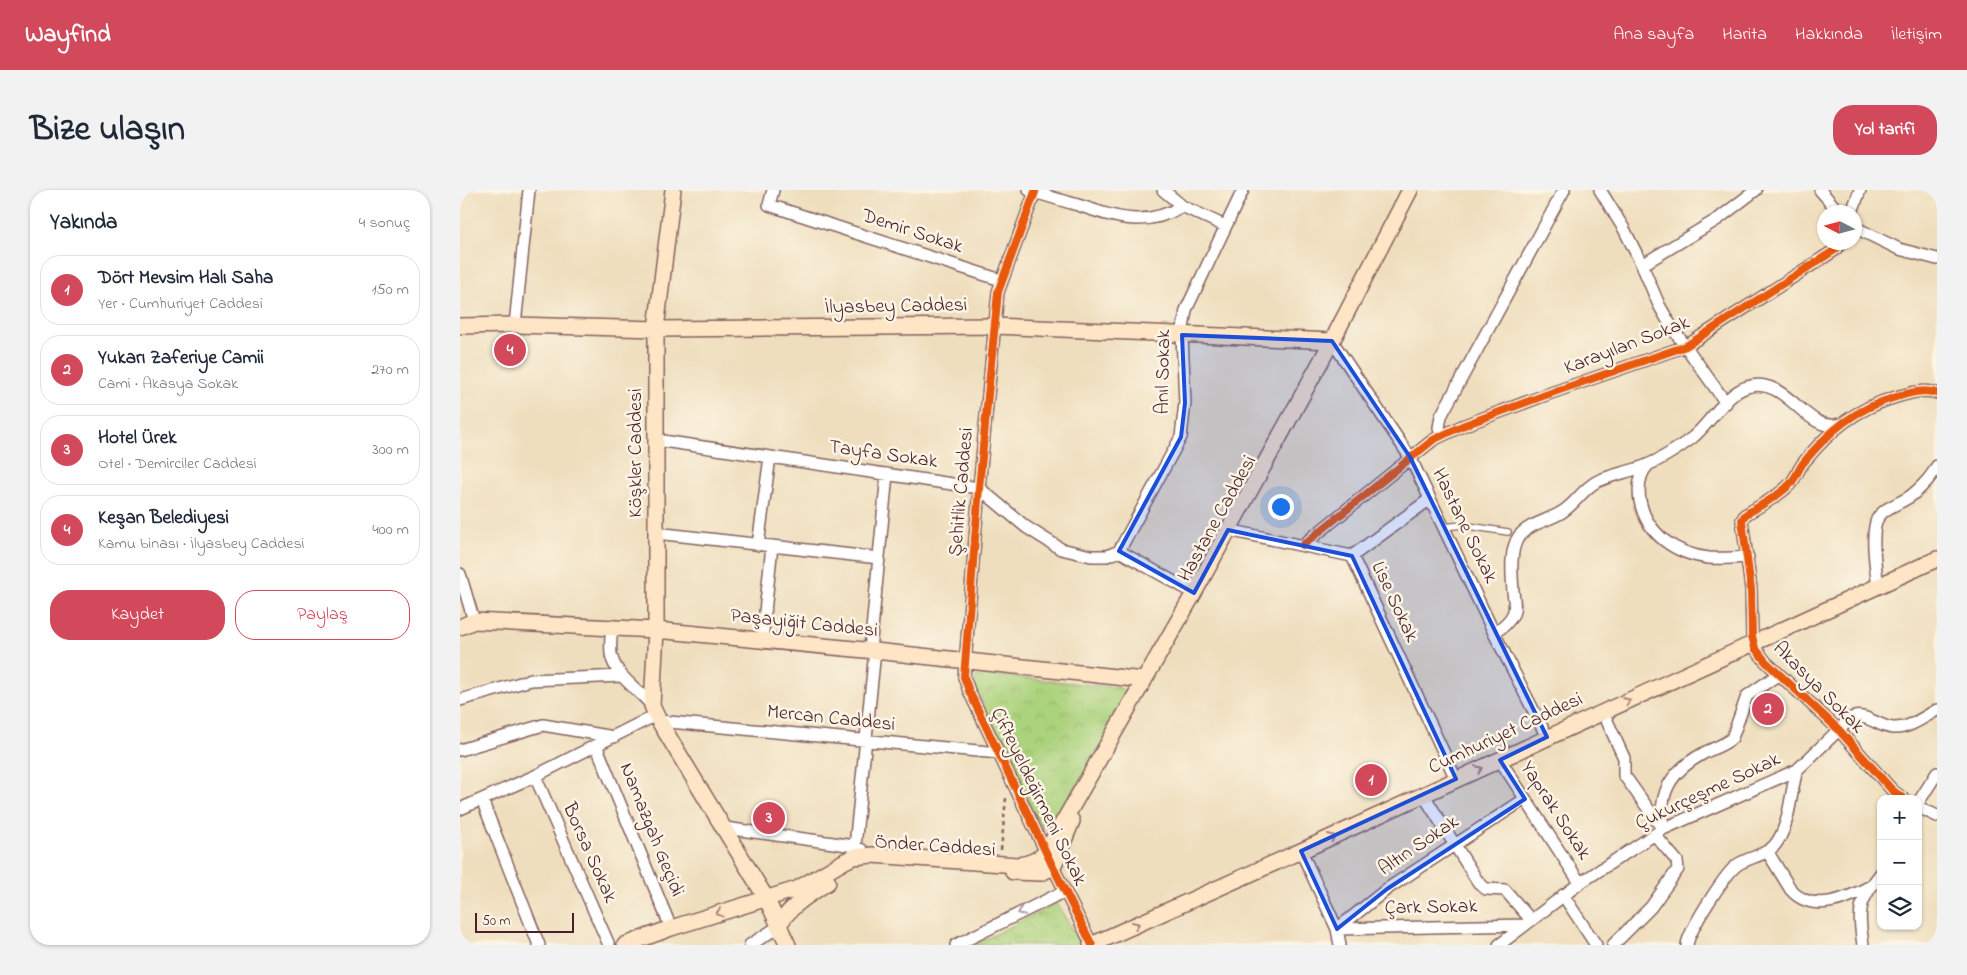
<!DOCTYPE html>
<html lang="tr">
<meta charset="utf-8">
<style>
:root{--surface:#fff;--page:#f2f2f3;--text:#1f2937;--muted:#747a83;--line:#e0e1e3;--accent:#d1495b}
body{margin:0;font-family:"Indie Flower",sans-serif;background:var(--page);color:var(--text)}
.controls{position:absolute;right:15px;bottom:15px;display:grid;overflow:hidden;border-radius:10px;box-shadow:0 1px 4px #0004}
.controls button{width:45px;height:45px;display:grid;place-items:center;padding:0;border:0;border-bottom:1px solid var(--line);background:var(--surface);color:var(--text);font:25px sans-serif}
.compass{position:absolute;left:1357px;top:15px;width:45px;height:45px;border-radius:50%;background:var(--surface);box-shadow:0 1px 4px #0004;rotate:276deg}
.scale{position:absolute;left:15px;bottom:12px;width:99px;box-sizing:border-box;padding-left:5px;border:2px solid #4a1f2b;border-top:0;font-size:14px;line-height:18px;white-space:nowrap;color:#4a1f2b;-webkit-text-stroke:4px #fcf5e5;paint-order:stroke}
.you{position:absolute;left:820px;top:316px;width:18px;height:18px;margin:-12px;border:4px solid #fff;border-radius:50%;background:#1a73e8;box-shadow:0 0 0 8px #1a73e833}
.badge{display:grid;place-items:center;width:32px;height:32px;border-radius:50%;background:var(--accent);color:#fff;font-size:16px;font-weight:700}
.pin{position:absolute;translate:-50% -50%;border:2px solid #fff;box-shadow:0 1px 5px #0006}
.list{margin:0;padding:0;list-style:none}
h2{display:flex;justify-content:space-between;align-items:center;height:65px;margin:0;padding:0 20px;font-size:21px}
h2 small{font-size:16px;font-weight:400;color:var(--muted)}
.list li{display:grid;grid-template-columns:32px 1fr auto;gap:15px;align-items:center;box-sizing:border-box;height:70px;margin:0 10px 10px;padding:0 10px;border:1px solid var(--line);border-radius:20px}
.list b{display:block;font-size:19px;white-space:nowrap}
.list p{margin:0;font-size:16px;white-space:nowrap;color:var(--muted)}
.list em{font-size:16px;font-style:normal;color:var(--muted)}
.actions{display:flex;gap:10px;padding:15px 20px}
.actions a{flex:1;padding:11px 0;border:1px solid var(--accent);border-radius:20px;text-align:center;font-size:18px;color:var(--accent)}
.actions .main{background:var(--accent);color:#fff}
.icon{flex:none;width:28px;height:28px;fill:none;stroke:currentColor;stroke-width:2;stroke-linecap:round;stroke-linejoin:round}
.map{position:relative;flex:none;width:1477px;height:755px;overflow:hidden;border-radius:20px}
header{display:flex;align-items:center;gap:30px;box-sizing:border-box;height:70px;padding:0 25px;background:var(--accent);color:#fff}
header strong{font-size:24px}
nav{display:flex;gap:28px;margin-inline-start:auto;font-size:18px}
.intro{display:flex;align-items:center;justify-content:space-between;box-sizing:border-box;height:120px;padding:0 30px}
h1{margin:0;font-size:35px}
.button{padding:12px 22px;border-radius:20px;background:var(--accent);color:#fff;font-size:18px;font-weight:700}
main{display:flex;gap:30px;padding:0 30px}
aside{flex:1;background:var(--surface);border-radius:20px;box-shadow:0 1px 4px #0004}
.map>svg:first-child{display:block}
.park{fill:url(#park-crowns);stroke:#7a7854}
.lines{fill:none;stroke-linecap:round;stroke-linejoin:round}
.lane-casing{stroke:#84625e;stroke-width:8}
.street-casing{stroke:#84625e;stroke-width:14}
.secondary-casing{stroke:#84625e;stroke-width:18}
.path{stroke:#84625e;stroke-width:2.5;stroke-dasharray:4 4;stroke-linecap:butt}
.lane{stroke:#fff;stroke-width:5.5}
.street{stroke:#fff;stroke-width:11}
.secondary{stroke:#fee5c5;stroke-width:15}
.cycleway-casing{stroke:#fcf5e5;stroke-width:11}
.cycleway{stroke:#e8590c;stroke-width:8}
.oneway{stroke:#a48278}
.oneway2{stroke:#ae9aa0}
.marked{fill:#1d4ed8;fill-opacity:0.2;stroke:#1d4ed8;stroke-width:4;stroke-linejoin:round}
.labels{text-anchor:middle;dominant-baseline:central;stroke-width:5;stroke-linejoin:round;paint-order:stroke}
.street-label{font-size:20px;fill:#4a1f2b;stroke:#fcf5e5}
</style>
<header>
<strong>Wayfind</strong>
<nav><a>Ana sayfa</a><a>Harita</a><a>Hakkında</a><a>İletişim</a></nav>
</header>
<div class="intro"><h1>Bize ulaşın</h1><a class="button">Yol tarifi</a></div>
<main>
<aside>
<h2>Yakında<small>4 sonuç</small></h2>
<ul class="list">
<li><span class="badge">1</span><div><b>Dört Mevsim Halı Saha</b><p>Yer · Cumhuriyet Caddesi</p></div><em>150 m</em></li>
<li><span class="badge">2</span><div><b>Yukarı Zaferiye Camii</b><p>Cami · Akasya Sokak</p></div><em>270 m</em></li>
<li><span class="badge">3</span><div><b>Hotel Ürek</b><p>Otel · Demirciler Caddesi</p></div><em>300 m</em></li>
<li><span class="badge">4</span><div><b>Keşan Belediyesi</b><p>Kamu binası · İlyasbey Caddesi</p></div><em>400 m</em></li>
</ul>
<div class="actions"><a class="main">Kaydet</a><a>Paylaş</a></div>
</aside>
<div class="map">
<svg width="1477" height="755" viewBox="0 0 1477 755">
<defs>
<pattern id="park-crowns" width="20" height="18" patternUnits="userSpaceOnUse" patternTransform="scale(1.25)"><rect width="20" height="18" fill="#abd27c"/><path d="M2 6a3 3 0 1 1 6 0M12 15a3 3 0 1 1 6 0" fill="none" stroke="#95b46b"/></pattern>
</defs>
<rect width="100%" height="100%" fill="#fcf5e5"/>
<filter id="ink" filterUnits="userSpaceOnUse"><feTurbulence type="fractalNoise" baseFrequency=".02" numOctaves="2"/><feDisplacementMap in="SourceGraphic" scale="10" xChannelSelector="R" yChannelSelector="G"/><feConvolveMatrix kernelMatrix="1 2 1 2 8 2 1 2 1" color-interpolation-filters="sRGB"/></filter>
<filter id="wash" filterUnits="userSpaceOnUse"><feTurbulence type="fractalNoise" baseFrequency=".0096" numOctaves="4" result="noise"/><feDisplacementMap in="SourceGraphic" scale="20" xChannelSelector="R" yChannelSelector="G"/><feGaussianBlur stdDeviation="1.12" result="paint"/><feColorMatrix in="noise" values="0 0 0 0 0 0 0 0 0 0 0 0 0 0 0 0 0 1.4 0 .05"/><feComposite in="paint" operator="in"/></filter>
<g filter="url(#wash)">
<rect width="100%" height="100%" fill="#efdebd"/>
<path class="park" d="M 525,484 L 661,498 L 667,504 L 667,507 L 611,607 L 590,637 L 581,636 L 579,634 L 515,497 L 515,487 Z
M 597,713 L 619,752 L 613,755 L 514,755 Z"/>
</g>
<g filter="url(#ink)">
<g class="lines">
<defs>
<path id="lane" d="M 984,337 L 1002,335 L 1048,342"/>
<path id="street" d="M 313,0 L 309,15 L 541,90
M 569,0 C 586,6 604,11 621,16 C 657,28 687,38 722,16
M 703,0 L 722,16 L 765,36
M 1140,0 L 1164,39 L 1182,75 L 1199,115 L 1211,136 L 1266,213
M 1360,0 L 1379,22
M 575,2 L 538,102 L 519,298 L 504,487 L 509,501 L 593,677 L 632,755
M 1392,22 L 1400,0
M 1394,37 L 1439,59 L 1477,69
M 1182,75 L 1258,29 L 1296,0
M 55,135 L 69,0
M 872,151 L 950,267 L 1034,443 L 1087,547
M 981,245 L 979,238 L 981,226 L 1104,0
M 196,250 L 519,298 L 566,337 L 601,359 L 631,366 L 647,366 L 659,361 L 734,403
M 1188,275 C 1179,284 1178,298 1180,311 C 1187,345 1216,364 1249,368 C 1262,369 1275,368 1288,367
M 768,340 L 892,366 L 996,589
M 196,343 L 419,368
M 298,355 L 310,267
M 843,355 L 973,250 L 1002,236 L 1091,203 L 1226,156 L 1375,60 L 1382,52
M 659,361 L 721,247 L 725,213 L 722,145 L 726,120 L 783,0
M 892,366 L 970,309
M 0,384 L 14,431
M 1418,398 C 1416,379 1411,350 1416,332 C 1420,318 1441,314 1452,305 C 1462,297 1471,288 1477,276
M 152,436 C 151,445 150,455 151,464 C 155,487 179,499 192,516
M 1034,443 C 1041,438 1049,433 1053,424 C 1056,418 1054,409 1053,402 C 1052,386 1049,360 1059,346 C 1070,333 1088,331 1102,322 C 1115,314 1122,300 1136,292 C 1150,285 1165,283 1179,278 C 1198,272 1216,260 1232,248 C 1249,235 1266,203 1287,197 C 1327,184 1346,245 1380,234
M 302,450 L 312,356
M 410,460 L 427,284
M 0,510 L 71,490 L 162,486
M 1143,522 L 1164,568 L 1164,585 L 1202,638
M 199,531 L 539,563
M 136,555 L 211,738
M 0,560 L 83,535 L 154,547
M 1040,570 L 1120,693
M 75,586 L 149,755
M 963,604 L 1018,692 L 1026,699 L 1045,700 L 1071,730
M 1444,609 L 1432,600 L 1378,539 L 1306,472 L 1295,458 L 1292,446 L 1291,399 L 1282,330 L 1285,325 C 1299,316 1318,307 1329,295 C 1336,289 1338,279 1344,272 C 1370,240 1395,219 1436,207 C 1450,203 1462,199 1477,203
M 22,610 L 79,755
M 1458,613 L 1477,583
M 1458,617 L 1477,626
M 0,619 L 75,586 L 196,525
M 265,638 L 395,656 L 402,660
M 1203,639 C 1198,602 1211,581 1244,563 C 1253,558 1263,556 1272,548 L 1287,506 L 1319,484
M 395,656 L 415,461
M 841,661 L 877,739 L 880,755
M 1307,661 L 1331,700 C 1352,724 1387,709 1411,696
M 1103,705 L 1136,755
M 877,739 L 927,699 L 1065,609
M 877,739 L 1065,735
M 290,755 L 318,737
M 496,755 L 605,701
M 1039,755 L 1120,693 L 1203,639 L 1337,580 L 1391,528 C 1406,522 1418,537 1433,538 C 1449,539 1464,527 1477,520
M 1153,755 L 1191,717 L 1218,679 L 1217,671 L 1195,645
M 1227,755 C 1229,740 1265,684 1277,675 C 1288,667 1305,666 1314,656 C 1330,638 1330,603 1337,580
M 1403,755 C 1398,718 1398,713 1421,683"/>
<path id="secondary" d="M 213,0 L 196,139 L 196,440 L 192,516 L 199,531 L 306,708 L 328,755
M 0,136 L 55,135 L 196,139 L 534,136 L 872,151
M 0,437 L 14,431 L 196,440 L 415,461 L 684,490
M 553,682 L 581,683 L 593,677 L 612,631
M 318,737 C 329,716 349,705 368,692
M 165,755 L 211,738 L 337,699 L 385,671 L 393,667 L 412,665 L 558,675 C 570,674 578,670 586,662 L 734,403 L 872,151 L 950,0
M 631,755 L 841,661 L 1477,369"/>
</defs>
<use href="#lane" class="lane-casing"/>
<use href="#street" class="street-casing"/>
<use href="#secondary" class="secondary-casing"/>
<path class="path" d="M 541,660 L 546,608"/>
<use href="#lane" class="lane"/>
<use href="#street" class="street"/>
<use href="#secondary" class="secondary"/>
<defs>
<path id="cycleway" d="M 575,2 L 538,102 L 519,298 L 504,487 L 509,501 L 593,677 L 632,755
M 843,355 L 973,250 L 1002,236 L 1091,203 L 1226,156 L 1375,60 L 1382,52
M 1444,609 L 1432,600 L 1378,539 L 1306,472 L 1295,458 L 1292,446 L 1291,399 L 1282,330 L 1285,325 C 1299,316 1318,307 1329,295 C 1336,289 1338,279 1344,272 C 1370,240 1395,219 1436,207 C 1450,203 1462,199 1477,203"/>
</defs>
<use href="#cycleway" class="cycleway-casing"/>
<use href="#cycleway" class="cycleway"/>
</g>
<defs><path id="oneway-chevron" d="M-2-3.5L2.5 0L-2 3.5" fill="none" stroke-width="1.6" stroke-linecap="round" stroke-linejoin="round" transform="scale(1.25)"/></defs>
<g class="oneway">
<use href="#oneway-chevron" transform="translate(1167 511) rotate(-25)"/>
<use href="#oneway-chevron" transform="translate(1019 579) rotate(-24)"/>
<use href="#oneway-chevron" transform="translate(872 647) rotate(-25)"/>
<use href="#oneway-chevron" transform="translate(259 723) rotate(162)"/>
<use href="#oneway-chevron" transform="translate(676 735) rotate(-24)"/>
</g>
<use class="oneway2" href="#oneway-chevron" transform="translate(561 722) rotate(153)"/>
</g>
<path class="marked" d="M 722,145 L 872,151 L 950,267 L 1087,547 L 1040,570 L 1065,609 L 927,699 L 877,739 L 841,661 L 996,589 L 892,366 L 768,340 L 734,403 L 659,361 L 721,247 L 725,213 Z"/>
<g class="labels">
<g class="street-label">
<text transform="translate(452 42) rotate(18)">Demir Sokak</text>
<text transform="translate(436 117) rotate(-1)">İlyasbey Caddesi</text>
<text transform="translate(1167 156) rotate(-21)">Karayılan Sokak</text>
<text transform="translate(704 182) rotate(-89)">Anıl Sokak</text>
<text transform="translate(176 263) rotate(-90)">Köşkler Caddesi</text>
<text transform="translate(423 265) rotate(8)">Tayfa Sokak</text>
<text transform="translate(502 302) rotate(-85)">Şehitlik Caddesi</text>
<text transform="translate(758 329) rotate(-61)">Hastane Caddesi</text>
<text transform="translate(1004 336) rotate(64)">Hastane Sokak</text>
<text transform="translate(934 412) rotate(65)">Lise Sokak</text>
<text transform="translate(344 434) rotate(6)">Paşayiğit Caddesi</text>
<text transform="translate(1358 498) rotate(45)">Akasya Sokak</text>
<text transform="translate(371 529) rotate(6)">Mercan Caddesi</text>
<text transform="translate(1046 544) rotate(-25)">Cumhuriyet Caddesi</text>
<text transform="translate(1248 602) rotate(-25)">Çukurçeşme Sokak</text>
<text transform="translate(578 607) rotate(64)">Çifteyeldeğirmeni Sokak</text>
<text transform="translate(1095 621) rotate(57)">Yaprak Sokak</text>
<text transform="translate(191 640) rotate(68)">Namazgah Geçidi</text>
<text transform="translate(959 656) rotate(-34)">Altın Sokak</text>
<text transform="translate(475 657) rotate(4)">Önder Caddesi</text>
<text transform="translate(129 663) rotate(66)">Borsa Sokak</text>
<text transform="translate(971 718) rotate(-1)">Çark Sokak</text>
</g>
</g>
</svg>
<div class="controls">
<button>+</button>
<button>−</button>
<button><svg class="icon" aria-label="layers" viewBox="0 0 24 24"><path d="M12 4l9 5-9 5-9-5zM3 14l9 5 9-5"/></svg></button>
</div>
<svg class="compass" viewBox="-18 -18 36 36"><path d="M0-13l5 13h-10z" fill="#e53935"/><path d="M0 13l5-13h-10z" fill="#747a83"/></svg>
<div class="scale">50 m</div>
<div class="you"></div>
<div class="pin badge" style="left:911px;top:590px">1</div>
<div class="pin badge" style="left:1308px;top:519px">2</div>
<div class="pin badge" style="left:309px;top:628px">3</div>
<div class="pin badge" style="left:50px;top:160px">4</div>
</div>
</main>
